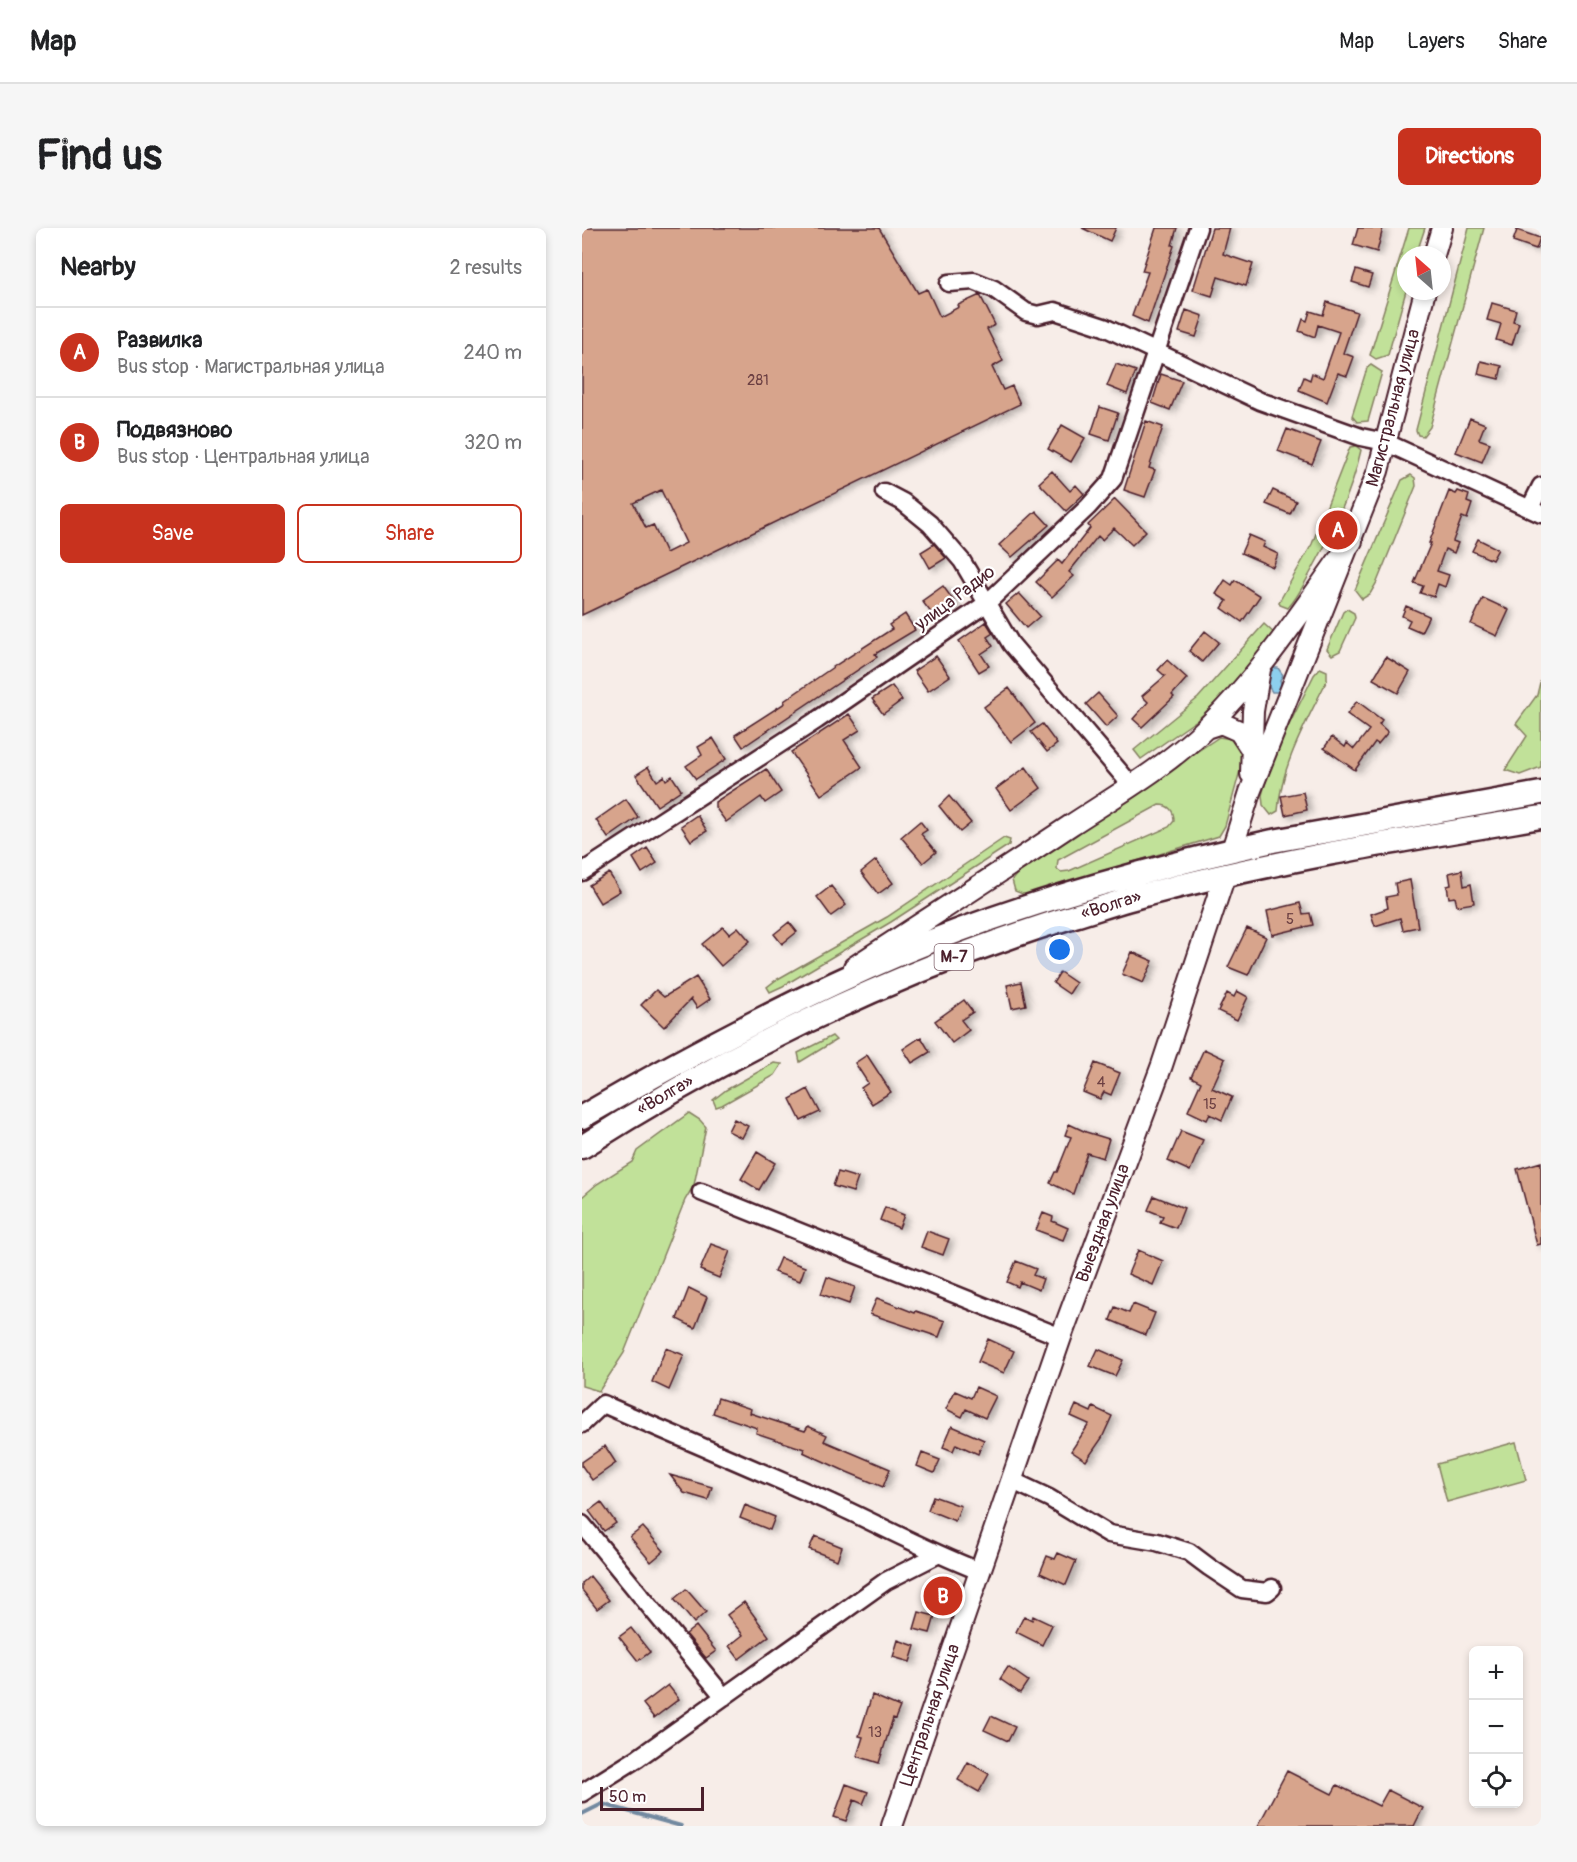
<!DOCTYPE html>
<meta charset="utf-8">
<style>
:root{--surface:#fff;--page:#f6f6f6;--text:#202124;--muted:#757577;--line:#e0e0e0;--accent:#c8321e}
body{margin:0;font-family:Pangolin,sans-serif;background:var(--page);color:var(--text)}
.controls{position:absolute;right:18px;bottom:18px;display:grid;overflow:hidden;border-radius:9px;box-shadow:0 3px 9px #0003}
.controls button{width:54px;height:54px;display:grid;place-items:center;padding:0;border:0;border-bottom:2px solid var(--line);background:var(--surface);color:var(--text);font:30px sans-serif}
.compass{position:absolute;left:815px;top:18px;width:54px;height:54px;border-radius:50%;background:var(--surface);box-shadow:0 3px 9px #0003;rotate:333deg}
.scale{position:absolute;left:18px;bottom:15px;width:104px;box-sizing:border-box;padding-left:6px;border:3px solid #4a1f2b;border-top:0;font-size:16px;line-height:21px;white-space:nowrap;color:#4a1f2b;-webkit-text-stroke:4px #fff;paint-order:stroke}
.you{position:absolute;left:478px;top:722px;width:21px;height:21px;margin:-15px;border:4px solid #fff;border-radius:50%;background:#1a73e8;box-shadow:0 0 0 9px #1a73e833}
.badge{display:grid;place-items:center;width:39px;height:39px;border-radius:50%;background:var(--accent);color:#fff;font-size:20px;font-weight:700}
.pin{position:absolute;translate:-50% -50%;border:3px solid #fff;box-shadow:0 2px 6px #0006}
.list{margin:0;padding:0;list-style:none}
h2{display:flex;justify-content:space-between;align-items:center;height:78px;margin:0;padding:0 24px;font-size:26px}
h2 small{font-size:20px;font-weight:400;color:var(--muted)}
.list li{display:grid;grid-template-columns:39px 1fr auto;gap:18px;align-items:center;box-sizing:border-box;height:90px;padding:0 24px;border-top:2px solid var(--line)}
.list b{display:block;font-size:22px;white-space:nowrap}
.list p{margin:0;font-size:20px;white-space:nowrap;color:var(--muted)}
.list em{font-size:20px;font-style:normal;color:var(--muted)}
.actions{display:flex;gap:12px;padding:18px 24px}
.actions a{flex:1;padding:14px 0;border:2px solid var(--accent);border-radius:9px;text-align:center;font-size:21px;color:var(--accent)}
.actions .main{background:var(--accent);color:#fff}
.icon{flex:none;width:33px;height:33px;fill:none;stroke:currentColor;stroke-width:2;stroke-linecap:round;stroke-linejoin:round}
.map{position:relative;flex:none;width:959px;height:1598px;overflow:hidden;border-radius:9px}
header{display:flex;align-items:center;gap:36px;box-sizing:border-box;height:84px;padding:0 30px;background:var(--surface);border-bottom:2px solid var(--line)}
header strong{font-size:28px}
nav{display:flex;gap:33px;margin-inline-start:auto;font-size:21px}
.intro{display:flex;align-items:center;justify-content:space-between;box-sizing:border-box;height:144px;padding:0 36px}
h1{margin:0;font-size:42px}
.button{padding:15px 27px;border-radius:9px;background:var(--accent);color:#fff;font-size:21px;font-weight:700}
main{display:flex;gap:36px;padding:0 36px}
aside{flex:1;background:var(--surface);border-radius:9px;box-shadow:0 3px 9px #0003}
.map>svg:first-child{display:block}
.green{fill:#c1e199;stroke:#868062;stroke-width:1.5;fill-rule:evenodd}
.water{fill:#8dcfee;stroke:#7289a0;stroke-width:1.5}
.lines{fill:none;stroke-linecap:round;stroke-linejoin:round}
.stream{stroke:#7289a0;stroke-width:4}
.building{fill:#d7a48c;stroke:#4a1f2b;stroke-width:1.5;fill-rule:evenodd;filter:url(#shadow)}
.minor-casing{stroke:#4a1f2b;stroke-width:21}
.major-casing{stroke:#4a1f2b;stroke-width:24}
.highway-casing{stroke:#4a1f2b;stroke-width:27}
.minor{stroke:#fff;stroke-width:16}
.major{stroke:#fff;stroke-width:20}
.highway{stroke:#fff;stroke-width:22}
.labels{text-anchor:middle;dominant-baseline:central;stroke-width:4.5;stroke-linejoin:round;paint-order:stroke}
.number-label{font-size:15px;fill:#6d4043}
.shield{fill:#fff;stroke:#80626b;stroke-width:1.5}
.shield-label{font-size:16px;font-weight:bold;fill:#4a1f2b}
.street-label{font-size:18px;fill:#4a1f2b;stroke:#fff}
</style>
<header>
<strong>Map</strong>
<nav><a>Map</a><a>Layers</a><a>Share</a></nav>
</header>
<div class="intro"><h1>Find us</h1><a class="button">Directions</a></div>
<main>
<aside>
<h2>Nearby<small>2 results</small></h2>
<ul class="list">
<li><span class="badge">A</span><div><b>Развилка</b><p>Bus stop · Магистральная улица</p></div><em>240 m</em></li>
<li><span class="badge">B</span><div><b>Подвязново</b><p>Bus stop · Центральная улица</p></div><em>320 m</em></li>
</ul>
<div class="actions"><a class="main">Save</a><a>Share</a></div>
</aside>
<div class="map">
<svg width="959" height="1598" viewBox="0 0 959 1598">
<defs>
<filter id="shadow"><feDropShadow dx="4.5" dy="2.5" stdDeviation="3" flood-color="#0004"/></filter>
</defs>
<rect width="100%" height="100%" fill="#f7ede8"/>
<filter id="ink" filterUnits="userSpaceOnUse"><feTurbulence type="fractalNoise" baseFrequency=".0167" numOctaves="2"/><feDisplacementMap in="SourceGraphic" scale="12" xChannelSelector="R" yChannelSelector="G"/><feConvolveMatrix kernelMatrix="1 2 1 2 8 2 1 2 1" color-interpolation-filters="sRGB"/></filter>
<g filter="url(#ink)">
<path class="green" d="M 827,0 L 843,0 L 834,27 L 824,27 L 824,63 L 806,127 L 794,131 L 788,127 Z
M 887,0 L 902,0 L 848,199 L 841,208 L 836,207 L 834,202 Z
M 789,137 L 800,144 L 786,193 L 775,194 L 770,188 L 785,140 Z
M 774,218 L 779,222 C 770,263 751,304 731,340 C 723,354 717,368 706,380 L 698,377 L 697,374 L 730,316 L 768,219 Z
M 829,247 L 833,250 L 834,258 L 795,354 L 788,366 L 780,371 L 773,362 L 820,252 Z
M 765,381 L 772,385 L 773,390 L 758,423 L 750,427 L 745,421 L 761,384 Z
M 682,396 L 694,407 L 656,454 L 615,492 L 559,531 L 552,522 L 616,470 Z
M 738,440 L 745,443 L 745,452 C 725,493 699,537 696,583 L 689,587 L 681,577 L 680,567 L 686,546 L 705,501 L 732,447 Z
M 959,450 L 959,539 L 938,547 L 923,542 L 945,508 L 934,496 L 955,467 Z
M 637,509 L 650,511 L 663,524 L 643,598 L 637,608 L 443,667 L 433,663 L 430,652 L 439,641 ZM 577,577 C 588,577 592,583 592,593 L 587,599 L 487,643 L 479,644 L 475,641 L 476,632 Z
M 422,610 L 428,612 L 427,617 L 309,694 L 201,758 L 188,764 L 185,759 L 194,752 L 305,689 Z
M 250,808 L 254,812 L 218,834 L 216,825 Z
M 192,835 L 200,836 L 193,847 L 140,877 L 134,879 L 131,872 L 144,862 Z
M 107,885 L 118,892 L 124,899 L 112,957 L 103,972 L 42,1125 L 17,1163 L 0,1158 L 0,969 L 15,956 L 50,934 L 55,923 Z
M 934,1214 L 944,1252 L 865,1274 L 855,1236 Z"/>
<path class="water" d="M 693,440 L 696,440 L 701,447 L 698,452 L 700,458 L 695,464 L 690,464 L 687,459 L 685,460 L 688,442 Z"/>
<g class="lines">
<path class="stream" d="M 0,1586 L 20,1576 L 99,1598"/>
</g>
<path class="building" d="M 0,0 L 297,0 L 336,65 L 345,61 L 358,89 L 377,79 L 376,77 L 398,67 L 413,97 L 405,101 L 421,133 L 410,139 L 421,162 L 430,158 L 438,176 L 0,387 ZM 79,262 L 104,315 L 84,325 L 71,297 L 64,300 L 51,275 Z
M 500,0 L 534,0 L 528,13 Z
M 574,0 L 595,0 L 590,17 L 592,18 L 566,95 L 550,88 L 566,44 L 560,43 Z
M 630,0 L 648,0 L 641,26 L 671,36 L 664,58 L 636,49 L 630,68 L 611,62 Z
M 776,0 L 801,0 L 795,24 L 771,17 Z
M 935,2 L 958,10 L 954,21 L 931,13 Z
M 774,42 L 790,47 L 786,59 L 770,54 Z
M 745,74 L 775,84 L 761,125 L 772,129 L 765,148 L 756,145 L 745,174 L 717,162 L 722,149 L 728,152 L 730,145 L 741,150 L 757,104 L 736,97 L 733,109 L 717,103 L 721,91 L 725,93 L 728,83 L 741,87 Z
M 910,75 L 934,82 L 931,93 L 937,95 L 930,117 L 914,112 L 919,96 L 905,92 Z
M 604,82 L 621,88 L 614,109 L 597,104 Z
M 899,133 L 920,138 L 917,151 L 896,146 Z
M 534,136 L 554,143 L 545,166 L 525,158 Z
M 579,146 L 600,153 L 588,182 L 570,175 Z
M 518,179 L 536,185 L 527,212 L 509,206 Z
M 888,190 L 903,196 L 897,211 L 908,215 L 900,234 L 874,224 Z
M 564,193 L 581,199 L 567,240 L 573,242 L 563,269 L 542,262 Z
M 480,197 L 503,210 L 489,234 L 466,221 Z
M 705,201 L 739,214 L 730,236 L 696,223 Z
M 470,243 L 488,263 L 494,257 L 502,266 L 484,283 L 457,255 Z
M 691,262 L 714,273 L 708,286 L 684,276 Z
M 867,263 L 874,266 L 876,263 L 887,267 L 885,274 L 890,276 L 885,291 L 880,289 L 871,313 L 876,315 L 872,325 L 863,321 L 855,343 L 867,347 L 863,359 L 856,356 L 852,369 L 838,365 L 841,358 L 832,355 L 849,315 L 847,315 Z
M 533,271 L 564,303 L 550,317 L 532,300 L 520,312 L 516,308 L 487,344 L 492,348 L 470,369 L 454,354 L 476,332 L 480,336 L 508,300 L 506,297 Z
M 454,283 L 467,297 L 430,329 L 417,317 Z
M 667,307 L 683,314 L 681,319 L 696,326 L 691,339 L 659,325 Z
M 896,311 L 916,321 L 910,332 L 890,323 Z
M 352,316 L 364,330 L 348,340 L 339,324 Z
M 643,352 L 650,357 L 653,352 L 678,368 L 660,394 L 640,380 L 645,373 L 634,366 Z
M 361,358 L 374,376 L 354,391 L 340,373 Z
M 437,365 L 458,388 L 444,400 L 424,376 Z
M 901,370 L 927,382 L 915,408 L 889,396 Z
M 824,378 L 847,388 L 839,404 L 825,398 L 828,392 L 820,388 Z
M 323,386 L 333,402 L 293,426 L 295,429 L 161,519 L 153,507 L 203,475 L 202,473 L 254,437 L 310,401 L 307,397 Z
M 404,394 L 411,405 L 405,409 L 411,418 L 399,426 L 407,438 L 397,444 L 377,413 Z
M 623,403 L 637,414 L 620,434 L 607,423 Z
M 354,428 L 368,448 L 346,463 L 332,443 Z
M 804,429 L 828,444 L 816,465 L 791,451 Z
M 585,432 L 605,450 L 590,467 L 592,469 L 560,499 L 551,491 L 566,474 L 560,468 L 583,448 L 576,442 Z
M 310,458 L 320,472 L 301,486 L 290,471 Z
M 427,460 L 453,495 L 429,514 L 402,479 Z
M 516,465 L 536,488 L 524,499 L 504,476 Z
M 775,473 L 800,492 L 797,496 L 806,504 L 796,516 L 793,514 L 773,542 L 742,520 L 750,509 L 763,519 L 765,515 L 772,521 L 787,502 L 765,486 Z
M 267,486 L 278,502 L 262,512 L 280,539 L 239,567 L 209,524 Z
M 460,496 L 475,516 L 465,524 L 449,504 Z
M 131,510 L 144,531 L 114,551 L 104,538 L 120,527 L 116,519 Z
M 66,539 L 75,553 L 82,548 L 84,552 L 90,548 L 99,562 L 75,578 L 54,547 Z
M 444,539 L 459,560 L 429,582 L 414,561 Z
M 184,541 L 199,564 L 183,575 L 179,569 L 144,594 L 133,579 L 133,574 Z
M 721,564 L 725,582 L 703,587 L 699,568 Z
M 367,568 L 389,595 L 378,604 L 357,578 Z
M 44,571 L 56,589 L 26,610 L 14,592 Z
M 115,587 L 125,603 L 109,613 L 99,598 Z
M 338,593 L 345,602 L 339,606 L 354,624 L 341,635 L 319,609 Z
M 65,620 L 75,635 L 60,645 L 51,630 Z
M 294,632 L 311,655 L 296,666 L 279,644 Z
M 880,642 L 882,658 L 889,656 L 892,675 L 875,678 L 873,669 L 867,670 L 865,658 L 869,657 L 867,645 Z
M 27,645 L 38,663 L 18,675 L 7,657 Z
M 828,652 L 836,699 L 821,702 L 818,690 L 793,698 L 789,686 L 806,680 L 804,669 L 815,667 L 813,655 Z
M 249,658 L 264,677 L 249,688 L 235,669 Z
M 718,675 L 721,686 L 728,685 L 731,697 L 690,707 L 685,683 Z
M 207,694 L 215,704 L 200,716 L 192,706 Z
M 141,699 L 147,706 L 156,699 L 168,713 L 139,738 L 120,716 Z
M 665,700 L 684,709 L 666,747 L 646,739 Z
M 550,724 L 571,733 L 561,755 L 540,746 Z
M 478,744 L 494,755 L 487,766 L 471,755 Z
M 114,749 L 128,771 L 115,780 L 109,771 L 82,799 L 59,777 L 74,762 L 82,769 Z
M 439,754 L 444,777 L 430,780 L 425,757 Z
M 655,763 L 666,769 L 655,792 L 636,783 L 645,765 L 652,769 Z
M 382,772 L 391,784 L 379,792 L 387,802 L 370,815 L 353,793 Z
M 339,809 L 348,824 L 330,835 L 321,821 Z
M 622,821 L 643,831 L 630,860 L 650,869 L 640,892 L 628,886 L 625,892 L 606,883 L 619,854 L 609,849 Z
M 285,827 L 309,864 L 290,876 L 279,860 L 286,855 L 273,835 Z
M 513,835 L 538,845 L 529,867 L 522,864 L 518,871 L 501,864 Z
M 226,861 L 238,884 L 219,893 L 208,871 Z
M 152,891 L 166,898 L 160,910 L 146,903 Z
M 487,896 L 504,904 L 527,911 L 521,930 L 505,925 L 491,966 L 468,955 L 473,944 L 475,944 L 489,909 L 483,907 Z
M 599,903 L 621,912 L 608,943 L 586,933 Z
M 175,924 L 193,935 L 177,962 L 159,951 Z
M 959,934 L 959,1016 L 955,1017 L 935,941 Z
M 256,944 L 276,950 L 271,964 L 251,958 Z
M 572,968 L 602,980 L 594,1000 L 578,994 L 581,988 L 566,982 Z
M 303,979 L 322,987 L 317,1000 L 298,992 Z
M 461,985 L 471,989 L 470,993 L 486,1000 L 481,1012 L 454,1002 Z
M 345,1003 L 367,1011 L 361,1027 L 339,1019 Z
M 129,1016 L 148,1023 L 137,1050 L 118,1042 Z
M 556,1022 L 581,1033 L 571,1057 L 546,1046 Z
M 198,1030 L 223,1039 L 218,1053 L 192,1044 Z
M 434,1033 L 454,1041 L 451,1047 L 461,1051 L 457,1062 L 438,1054 L 436,1059 L 425,1054 Z
M 245,1049 L 273,1059 L 267,1076 L 239,1066 Z
M 107,1060 L 125,1069 L 113,1100 L 95,1091 Z
M 295,1070 L 333,1085 L 334,1083 L 363,1093 L 357,1109 L 288,1086 Z
M 551,1076 L 573,1085 L 564,1107 L 528,1092 L 533,1079 L 547,1085 Z
M 406,1111 L 432,1123 L 422,1145 L 396,1134 Z
M 84,1120 L 102,1127 L 87,1162 L 70,1154 Z
M 516,1121 L 541,1132 L 533,1148 L 508,1138 Z
M 394,1159 L 414,1168 L 403,1190 L 384,1181 L 380,1189 L 364,1181 L 373,1163 L 389,1170 Z
M 136,1170 L 169,1181 L 168,1185 L 223,1203 L 226,1198 L 245,1207 L 242,1213 L 308,1241 L 301,1259 L 265,1244 L 221,1224 L 222,1221 L 174,1205 L 175,1200 L 131,1185 Z
M 494,1177 L 509,1184 L 511,1179 L 530,1188 L 520,1210 L 504,1233 L 489,1223 L 507,1196 L 489,1188 Z
M 370,1198 L 402,1212 L 396,1226 L 374,1216 L 371,1223 L 361,1219 Z
M 23,1218 L 34,1235 L 10,1252 L 0,1238 L 0,1234 Z
M 340,1225 L 358,1232 L 352,1245 L 335,1238 Z
M 88,1247 L 130,1259 L 126,1272 L 102,1265 Z
M 351,1268 L 379,1278 L 373,1293 L 346,1282 Z
M 19,1274 L 34,1295 L 22,1303 L 7,1283 Z
M 163,1277 L 193,1289 L 188,1302 L 158,1290 Z
M 61,1299 L 82,1323 L 69,1334 L 48,1309 Z
M 233,1308 L 260,1319 L 255,1332 L 227,1321 Z
M 476,1325 L 494,1333 L 484,1357 L 458,1345 L 465,1328 L 473,1331 Z
M 8,1348 L 27,1372 L 15,1381 L 0,1362 L 0,1355 Z
M 104,1361 L 124,1384 L 112,1395 L 92,1371 Z
M 162,1374 L 187,1408 L 157,1431 L 147,1418 L 161,1407 L 145,1387 Z
M 337,1384 L 353,1388 L 348,1405 L 332,1401 Z
M 442,1388 L 450,1392 L 451,1388 L 470,1397 L 460,1417 L 434,1404 Z
M 114,1398 L 134,1423 L 124,1430 L 104,1406 Z
M 49,1400 L 68,1424 L 56,1433 L 37,1409 Z
M 316,1412 L 333,1418 L 328,1434 L 311,1429 Z
M 426,1439 L 446,1453 L 438,1465 L 418,1451 Z
M 86,1457 L 97,1471 L 72,1490 L 61,1476 Z
M 290,1467 L 318,1479 L 313,1491 L 311,1490 L 297,1535 L 275,1528 L 281,1509 L 277,1508 Z
M 409,1488 L 433,1499 L 426,1513 L 402,1502 Z
M 386,1534 L 407,1546 L 397,1564 L 376,1552 Z
M 705,1543 L 750,1566 L 755,1557 L 797,1578 L 806,1562 L 841,1580 L 832,1598 L 676,1598 Z
M 264,1556 L 286,1564 L 281,1576 L 272,1572 L 264,1593 L 252,1589 Z"/>
<g class="lines">
<defs>
<path id="minor" d="M 367,55 L 392,53 L 412,61 L 444,84 L 456,87 L 473,83 L 522,99 L 678,173 L 779,209 L 803,214 L 959,286
M 302,264 L 321,274 L 348,296 L 380,333 L 429,416 L 549,557
M 948,280 L 959,258
M 0,644 L 235,492 L 405,375 L 506,279 L 531,251 L 616,0
M 119,964 L 479,1109
M 0,1196 L 21,1176 C 99,1210 178,1243 256,1278 C 303,1300 348,1324 397,1343
M 429,1252 L 467,1270 L 527,1306 L 575,1314 L 607,1324 L 627,1339 L 660,1361 L 685,1364 L 690,1360
M 0,1296 L 142,1469
M 0,1565 L 56,1530 L 304,1353 L 355,1327"/>
<path id="major" d="M 852,27 L 860,0
M 624,500 L 639,495 L 657,503 L 671,524
M 669,546 L 671,483 L 678,441
M 650,622 L 668,564 L 796,243 L 843,63
M 272,739 C 344,692 417,645 489,597 C 535,567 585,538 625,499 C 681,444 724,376 770,313
M 310,1598 L 479,1109 L 580,837 L 643,647"/>
<path id="highway" d="M 0,889 C 103,829 208,773 318,726 C 436,676 567,640 691,613 L 959,565
M 0,919 C 153,821 318,742 492,688 C 516,681 541,672 566,666 C 695,632 827,611 959,589"/>
</defs>
<use href="#minor" class="minor-casing"/>
<use href="#major" class="major-casing"/>
<use href="#highway" class="highway-casing"/>
<use href="#minor" class="minor"/>
<use href="#major" class="major"/>
<use href="#highway" class="highway"/>
</g>
</g>
<g class="labels">
<g class="number-label">
<text x="176" y="152">281</text>
<text x="708" y="691">5</text>
<text x="519" y="854">4</text>
<text x="628" y="876">15</text>
<text x="293" y="1504">13</text>
</g>
<rect class="shield" x="352.5" y="716" width="39" height="26" rx="4.5"/>
<g class="shield-label">
<text x="372" y="729">М-7</text>
</g>
<g class="street-label">
<text transform="translate(811 180) rotate(-75)">Магистральная улица</text>
<text transform="translate(373 370) rotate(-37)">улица Радио</text>
<text transform="translate(529 677) rotate(-17)">«Волга»</text>
<text transform="translate(83 867) rotate(-30)">«Волга»</text>
<text transform="translate(521 995) rotate(-70)">Выездная улица</text>
<text transform="translate(348 1487) rotate(-71)">Центральная улица</text>
</g>
</g>
</svg>
<div class="controls">
<button>+</button>
<button>−</button>
<button><svg class="icon" aria-label="locate" viewBox="0 0 24 24"><circle cx="12" cy="12" r="6"/><path d="M12 2v4M12 18v4M2 12h4M18 12h4"/></svg></button>
</div>
<svg class="compass" viewBox="-18 -18 36 36"><path d="M0-13l5 13h-10z" fill="#e53935"/><path d="M0 13l5-13h-10z" fill="#757577"/></svg>
<div class="scale">50 m</div>
<div class="you"></div>
<div class="pin badge" style="left:756px;top:302px">A</div>
<div class="pin badge" style="left:361px;top:1368px">B</div>
</div>
</main>
